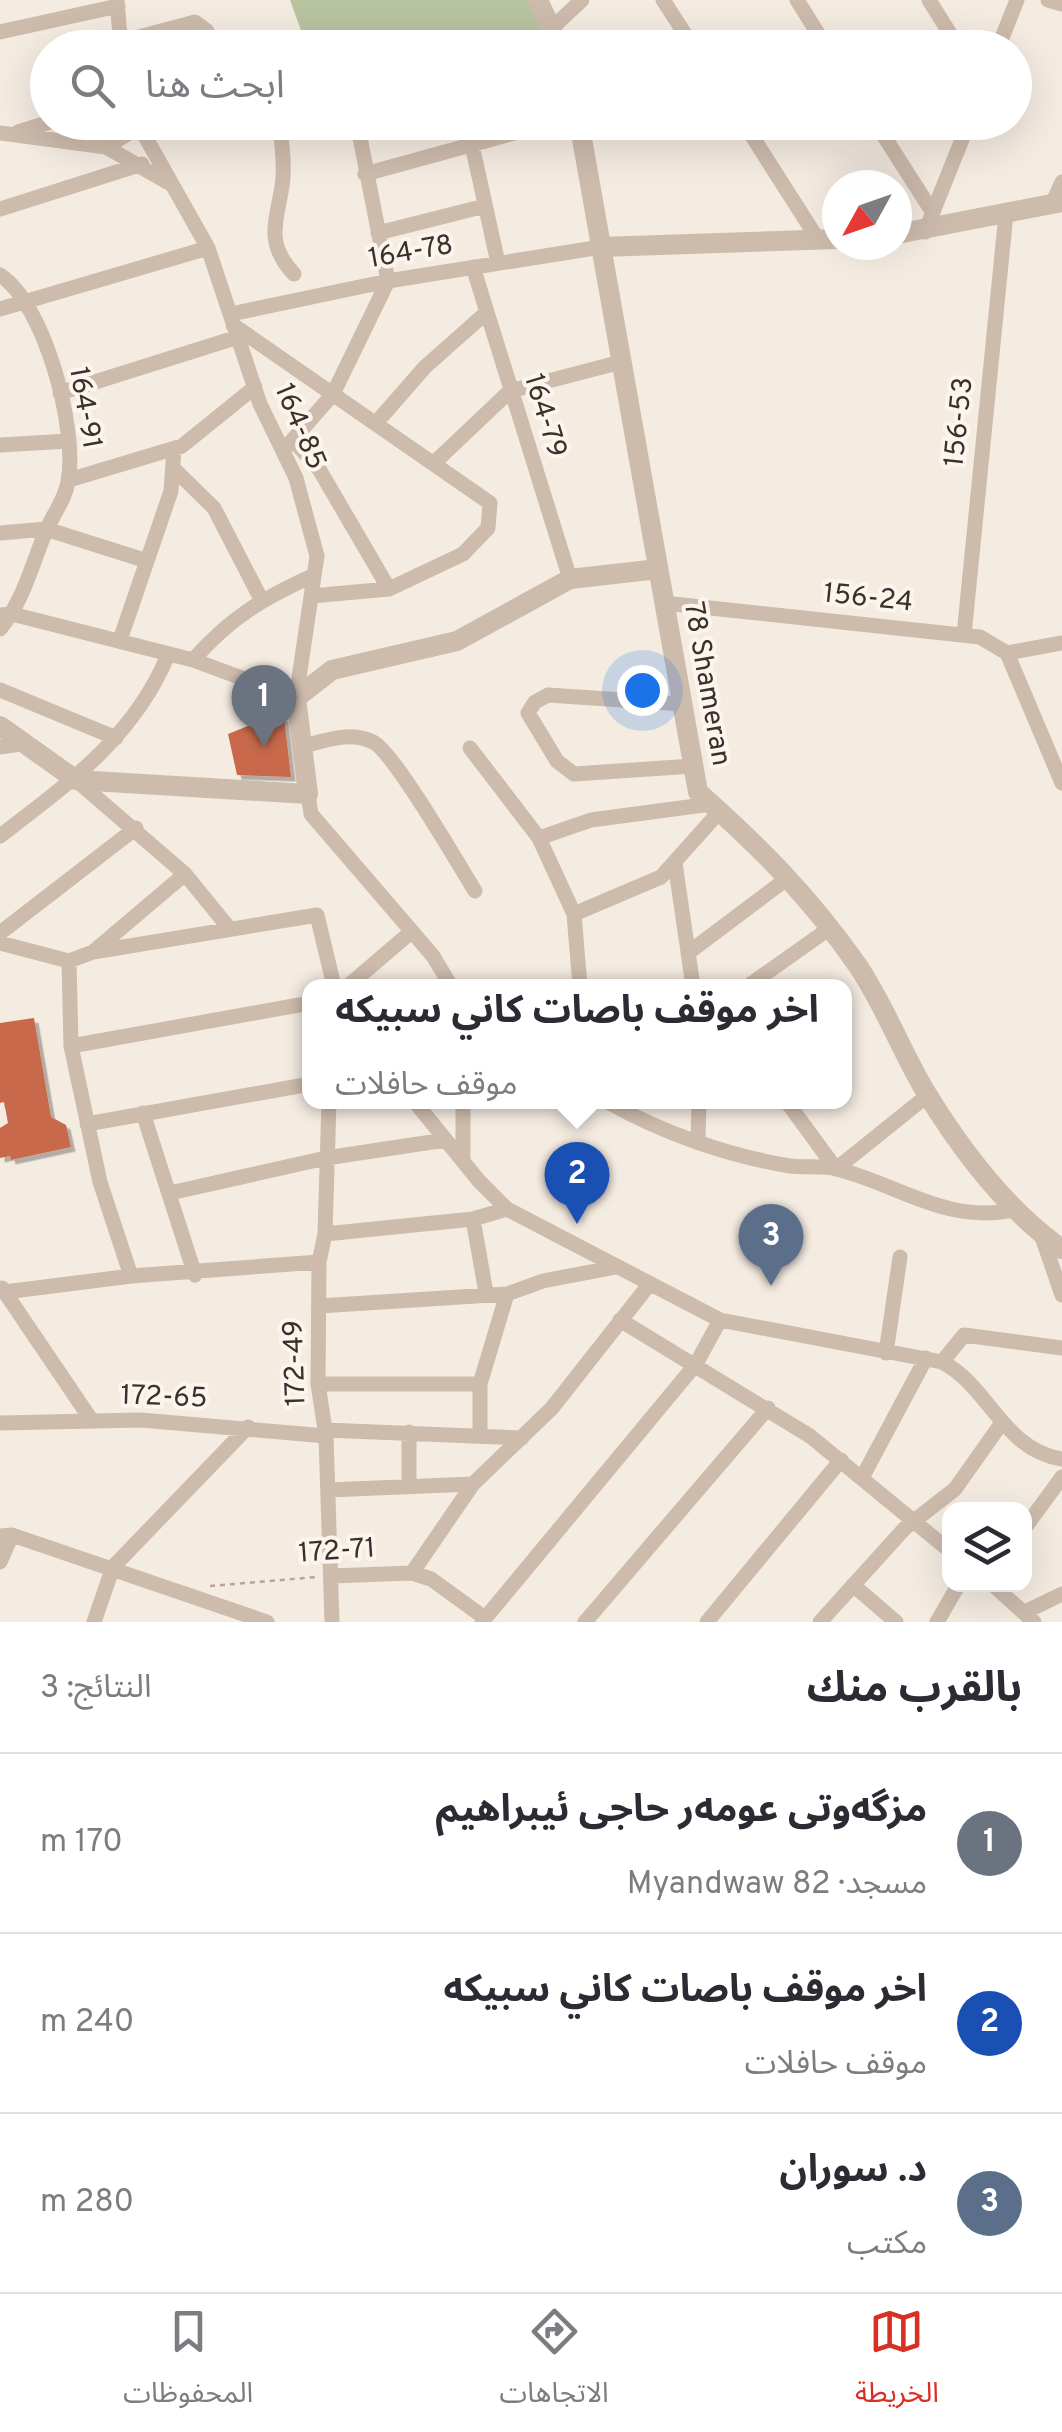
<!DOCTYPE html>
<html lang="ar">
<meta charset="utf-8">
<style>
:root{--surface:#fff;--page:#f7f7f7;--text:#2b2b33;--muted:#7c7c81;--line:#e1e1e2;--accent:#d93025}
body{margin:0;font-family:Overpass,"Noto Sans Arabic",sans-serif;background:var(--page);color:var(--text);direction:rtl}
.controls{position:absolute;right:30px;bottom:30px;display:grid;overflow:hidden;border-radius:20px;box-shadow:0 10px 40px #0002}
.controls button{width:90px;height:90px;display:grid;place-items:center;padding:0;border:0;border-bottom:2px solid var(--line);background:var(--surface);color:var(--text);font:50px sans-serif}
.compass{position:absolute;left:822px;top:170px;width:90px;height:90px;border-radius:50%;background:var(--surface);box-shadow:0 10px 40px #0002;rotate:230deg}
.you{position:absolute;left:642px;top:690px;width:35px;height:35px;margin:-25px;border:8px solid #fff;border-radius:50%;background:#1a73e8;box-shadow:0 0 0 15px #1a73e833}
.badge{display:grid;place-items:center;width:65px;height:65px;border-radius:50%;background:var(--accent);color:#fff;font-size:32px;font-weight:700}
.pin{position:absolute;translate:-50% -82px;filter:drop-shadow(0 2px 5px #0008)}
.pin::after{content:'';position:absolute;top:52px;width:35px;height:30px;background:inherit;clip-path:polygon(0 0,100% 0,50% 100%)}
.popup{position:absolute;left:302px;top:979px;width:550px;height:130px;box-sizing:border-box;display:grid;place-content:center;border-radius:20px;background:var(--surface);filter:drop-shadow(0 2px 8px #0005);font-size:32px;white-space:nowrap;color:var(--muted)}
.popup b{font-size:38px;color:var(--text)}
.popup::after{content:'';position:absolute;left:50%;top:100%;margin-left:-20px;border:20px solid transparent;border-top-color:var(--surface)}
.list{margin:0;padding:0;list-style:none}
h2{display:flex;justify-content:space-between;align-items:center;height:130px;margin:0;padding:0 40px;font-size:42px}
h2 small{font-size:32px;font-weight:400;color:var(--muted)}
.list li{display:grid;grid-template-columns:65px 1fr auto;gap:30px;align-items:center;box-sizing:border-box;height:180px;padding:0 40px;border-top:2px solid var(--line)}
.list b{display:block;font-size:38px;white-space:nowrap}
.list p{margin:0;font-size:32px;white-space:nowrap;color:var(--muted)}
.list em{font-size:32px;font-style:normal;color:var(--muted)}
.icon{flex:none;width:55px;height:55px;fill:none;stroke:currentColor;stroke-width:2;stroke-linecap:round;stroke-linejoin:round}
.map{position:relative;flex:none;width:1062px;height:1622px;overflow:hidden;direction:ltr}
.search{position:absolute;background:var(--surface);box-shadow:0 10px 40px #0002;left:30px;right:30px;top:30px;height:110px;display:flex;align-items:center;gap:25px;box-sizing:border-box;padding:0 35px;border-radius:55px;color:var(--muted);font-size:38px}
.sheet{height:670px;background:var(--surface)}
nav{display:flex;justify-content:space-around;align-items:center;box-sizing:border-box;height:140px;border-top:2px solid var(--line);background:var(--surface);font-size:28px;color:var(--muted)}
nav a{display:grid;justify-items:center;gap:5px}
nav .on{color:var(--accent)}
.map>svg:first-child{display:block}
.green{fill:#b8c4a0}
.building{fill:#c8694b;filter:url(#shadow)}
.lines{fill:none;stroke-linecap:round;stroke-linejoin:round}
.path{stroke:#b9a596;stroke-width:2.5;stroke-dasharray:5 5;stroke-linecap:butt}
.minor{stroke:#cdbbac;stroke-width:15}
.tertiary{stroke:#cdbbac;stroke-width:20}
.labels{text-anchor:middle;dominant-baseline:central;stroke-width:8;stroke-linejoin:round;paint-order:stroke}
.street-label{font-size:28px;fill:#3b302b;stroke:#fbf5ee}
</style>
<div class="map">
<svg width="1062" height="1622" viewBox="0 0 1062 1622">
<defs>
<filter id="shadow"><feDropShadow dx="4.5" dy="4.5" stdDeviation="0" flood-color="#0004"/></filter>
</defs>
<rect width="100%" height="100%" fill="#f4ebe1"/>
<path class="green" d="M 290,0 L 528,0 L 550,47 L 307,47 Z"/>
<path class="building" d="M 273,716 L 284,717 L 291,777 L 237,775 L 228,734 Z
M 34,1018 L 51,1117 L 66,1125 L 71,1147 L 11,1160 L 10,1156 L 0,1158 L 0,1128 L 8,1123 L 4,1102 L 0,1103 L 0,1023 Z"/>
<g class="lines">
<path class="path" d="M 210,1586 L 317,1577"/>
<path class="minor" d="M 117,0 L 121,48
M 663,0 L 694,48
M 797,0 L 827,48
M 929,0 L 959,48
M 1048,0 L 1062,4
M 552,28 L 582,0
M 0,32 L 118,6
M 120,42 L 195,22 L 207,31 L 209,48
M 998,48 L 1017,0
M 95,122 L 106,147 L 169,183
M 279,122 C 282,141 284,160 283,178 C 279,218 262,240 294,274
M 743,122 L 819,241
M 875,122 L 933,213
M 18,132 L 50,122
M 0,133 L 106,147 L 139,127
M 472,145 L 498,263
M 365,174 L 554,122
M 1052,204 L 1062,182
M 0,209 L 142,164
M 925,232 L 969,122
M 378,233 L 485,206
M 473,267 L 570,579
M 0,275 C 45,304 78,430 68,482 C 65,500 53,514 46,531 C 31,566 25,598 0,629
M 0,309 L 208,248
M 231,314 L 388,281 L 601,247
M 233,325 L 490,503 L 488,528 L 463,554 L 389,589 L 311,596
M 60,393 L 238,337
M 376,423 L 425,367 L 487,312
M 293,440 L 319,469 L 389,589
M 0,445 L 69,441
M 283,451 L 333,394 L 388,281 L 357,122
M 434,463 L 510,391 L 621,362
M 173,468 L 214,508 L 261,599
M 69,480 L 182,446 L 255,387
M 0,533 L 46,529 L 147,561
M 664,603 L 980,637 L 1007,653 L 1062,643
M 0,615 L 12,614 L 193,660 L 296,698 L 317,556 L 296,478 L 260,404 L 208,248 L 137,122
M 964,635 L 1006,214
M 120,640 L 171,491 L 174,449
M 1007,653 L 1062,783
M 193,660 C 231,617 262,599 314,575
M 0,690 L 116,738
M 682,704 L 548,695 L 535,702 L 528,713 L 557,761 L 574,774 L 693,766
M 304,746 C 327,740 350,731 373,742 C 394,752 458,864 475,891
M 0,747 L 21,744
M 470,748 L 539,838 L 574,914
M 76,780 L 185,874 L 229,928
M 308,794 L 311,814 L 433,956 L 451,986
M 0,836 C 68,784 134,737 168,655
M 539,838 L 591,820 L 711,804
M 675,863 L 693,986
M 0,933 L 136,828
M 0,943 L 69,961 L 93,952 L 317,915 L 334,986
M 93,952 L 185,874
M 688,953 L 789,877
M 69,961 L 71,1046 L 100,1182 L 131,1276
M 348,986 L 411,932
M 580,986 L 574,914 L 661,877 L 720,811
M 748,986 L 830,928
M 71,1046 L 310,1003
M 329,1102 L 325,1234 L 319,1262 L 318,1384 L 326,1436 L 332,1622
M 415,1102 L 479,1181 L 507,1209 L 720,1320 L 942,1362 C 989,1386 1003,1450 1062,1459
M 608,1102 C 662,1133 729,1156 790,1166 C 805,1168 822,1165 837,1169 C 900,1185 945,1224 1015,1210
M 787,1102 L 836,1169 L 928,1095
M 143,1113 L 195,1275
M 87,1124 L 310,1084
M 698,1140 L 699,1102
M 463,1161 L 463,1102
M 170,1193 L 326,1158 L 445,1140
M 473,1219 L 486,1293
M 325,1234 L 473,1219 L 507,1209
M 1041,1234 L 1062,1295
M 2,1288 L 92,1421
M 5,1292 L 131,1276 L 319,1262
M 319,1306 L 507,1294 L 543,1281 L 616,1267
M 620,1320 L 810,1436 L 950,1551
M 886,1353 L 900,1257
M 942,1362 L 964,1335 L 1062,1348
M 318,1384 L 480,1384
M 0,1423 L 141,1420 L 326,1436
M 325,1430 L 522,1438
M 409,1432 L 409,1487
M 480,1434 L 480,1384 L 507,1294
M 863,1476 L 926,1358
M 328,1490 L 473,1484
M 1024,1529 L 1062,1477
M 0,1536 L 12,1535 L 267,1622
M 0,1562 L 12,1535
M 412,1573 L 473,1484 L 552,1408 L 648,1286
M 331,1576 L 412,1573 L 431,1579 L 485,1618
M 992,1584 L 1034,1622
M 853,1585 L 896,1622
M 1025,1612 L 1062,1594
M 94,1622 L 113,1567 L 248,1427
M 482,1622 L 696,1364 L 720,1320
M 585,1622 L 768,1408
M 707,1622 L 841,1460
M 820,1622 L 905,1528 L 955,1489 L 1001,1424
M 937,1622 L 959,1584"/>
<path class="tertiary" d="M 538,0 L 560,48
M 579,122 L 698,792 C 760,847 810,897 858,966 C 885,1006 902,1053 927,1094 C 962,1151 1008,1211 1062,1249
M 897,234 L 1062,202
M 601,247 L 837,239
M 0,726 L 76,780 L 308,794 L 296,698 L 332,670 L 457,641 L 570,579 L 658,569"/>
</g>
<g class="labels">
<g class="street-label">
<text transform="translate(411 253) rotate(-10)">164-78</text>
<text transform="translate(84 408) rotate(80)">164-91</text>
<text transform="translate(544 416) rotate(73)">164-79</text>
<text transform="translate(960 422) rotate(-84)">156-53</text>
<text transform="translate(299 427) rotate(67)">164-85</text>
<text transform="translate(868 599) rotate(6)">156-24</text>
<text transform="translate(706 684) rotate(80)">78 Shameran</text>
<text transform="translate(296 1363) rotate(-92)">172-49</text>
<text transform="translate(164 1398) rotate(2)">172-65</text>
<text transform="translate(337 1552) rotate(-4)">172-71</text>
</g>
</g>
</svg>
<div class="controls">
<button><svg class="icon" aria-label="layers" viewBox="0 0 24 24"><path d="M12 4l9 5-9 5-9-5zM3 14l9 5 9-5"/></svg></button>
</div>
<svg class="compass" viewBox="-18 -18 36 36"><path d="M0-13l5 13h-10z" fill="#e53935"/><path d="M0 13l5-13h-10z" fill="#7c7c81"/></svg>
<div class="you"></div>
<div class="pin badge" style="left:264px;top:747px;background:#6b7280">1</div>
<div class="pin badge" style="left:577px;top:1224px;background:#1a4fb4">2</div>
<div class="popup"><b>اخر موقف باصات كاني سبيكه</b>موقف حافلات</div>
<div class="pin badge" style="left:771px;top:1286px;background:#5c6f8a">3</div>
<div class="search"><svg class="icon" aria-label="search" viewBox="0 0 24 24"><circle cx="10" cy="10" r="6"/><path d="M15 15l6 6"/></svg>ابحث هنا</div>
</div>
<section class="sheet">
<h2>بالقرب منك<small>النتائج: 3</small></h2>
<ul class="list">
<li><span class="badge" style="background:#6b7280">1</span><div><b>مزگەوتی عومەر حاجی ئیبراهیم</b><p>مسجد · 82 Myandwaw</p></div><em>170 m</em></li>
<li><span class="badge" style="background:#1a4fb4">2</span><div><b>اخر موقف باصات كاني سبيكه</b><p>موقف حافلات</p></div><em>240 m</em></li>
<li><span class="badge" style="background:#5c6f8a">3</span><div><b>د. سوران</b><p>مكتب</p></div><em>280 m</em></li>
</ul>
</section>
<nav>
<a class="on"><svg class="icon" aria-label="map" viewBox="0 0 24 24"><path d="M3 6l6-2 6 2 6-2v14l-6 2-6-2-6 2zM9 4v14M15 6v14"/></svg>الخريطة</a>
<a><svg class="icon" aria-label="directions" viewBox="0 0 24 24"><path d="M12 3l9 9-9 9-9-9zM9 14v-3h6M13 9l2 2-2 2"/></svg>الاتجاهات</a>
<a><svg class="icon" aria-label="saved" viewBox="0 0 24 24"><path d="M7 4h10v16l-5-4-5 4z"/></svg>المحفوظات</a>
</nav>
